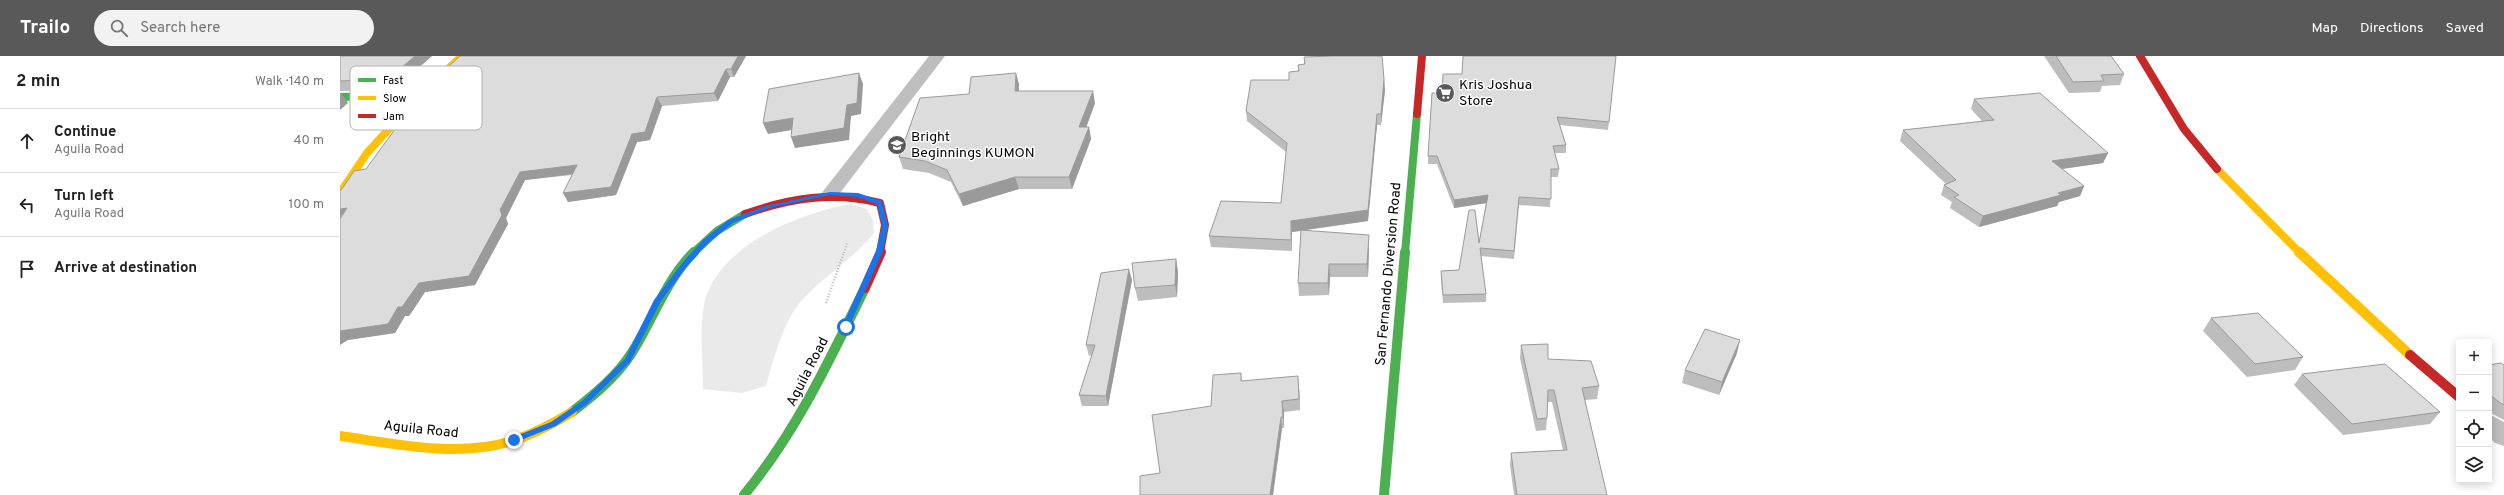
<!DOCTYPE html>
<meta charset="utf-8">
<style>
:root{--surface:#fff;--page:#f2f2f2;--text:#222;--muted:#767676;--line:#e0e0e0;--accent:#595959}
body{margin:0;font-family:Overpass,sans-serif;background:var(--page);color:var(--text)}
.controls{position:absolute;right:12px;bottom:12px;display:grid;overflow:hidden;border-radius:4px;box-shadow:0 2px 10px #0003}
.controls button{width:36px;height:36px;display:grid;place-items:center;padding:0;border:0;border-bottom:1px solid var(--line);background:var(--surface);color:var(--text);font:20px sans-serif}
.stop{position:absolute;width:12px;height:12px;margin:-9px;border:3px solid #1a73e8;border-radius:50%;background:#fff}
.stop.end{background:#1a73e8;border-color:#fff;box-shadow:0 1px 4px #0008}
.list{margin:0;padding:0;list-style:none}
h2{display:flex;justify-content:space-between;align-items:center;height:52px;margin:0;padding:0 16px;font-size:17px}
h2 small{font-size:13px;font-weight:400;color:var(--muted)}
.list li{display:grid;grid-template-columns:26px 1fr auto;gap:12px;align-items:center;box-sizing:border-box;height:64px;padding:0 16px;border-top:1px solid var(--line)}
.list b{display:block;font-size:15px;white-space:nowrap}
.list p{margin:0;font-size:13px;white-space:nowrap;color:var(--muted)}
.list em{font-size:13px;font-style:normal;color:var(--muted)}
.icon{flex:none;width:22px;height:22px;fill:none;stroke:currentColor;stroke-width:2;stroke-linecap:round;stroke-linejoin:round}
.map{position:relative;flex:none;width:2164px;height:439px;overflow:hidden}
header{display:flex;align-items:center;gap:24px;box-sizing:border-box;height:56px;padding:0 20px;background:var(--accent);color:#fff}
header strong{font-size:19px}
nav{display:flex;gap:22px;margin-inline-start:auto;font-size:14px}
.search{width:280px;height:36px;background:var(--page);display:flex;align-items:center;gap:10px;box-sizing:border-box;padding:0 14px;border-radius:22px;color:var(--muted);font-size:15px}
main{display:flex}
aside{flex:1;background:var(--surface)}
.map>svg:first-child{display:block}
.green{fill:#eaeaea}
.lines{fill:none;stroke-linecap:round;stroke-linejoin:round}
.path-far1{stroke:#b8b8b8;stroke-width:2;stroke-dasharray:1 2;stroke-linecap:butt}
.path{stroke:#b8b8b8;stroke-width:2.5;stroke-dasharray:1 2;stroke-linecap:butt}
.lane{fill:#bebebe;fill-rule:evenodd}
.street{fill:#bebebe;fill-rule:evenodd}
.fast-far1{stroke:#4caf50;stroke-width:8}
.fast{stroke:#4caf50;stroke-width:10}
.slow-far1{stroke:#ffc107;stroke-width:8}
.slow{stroke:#ffc107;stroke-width:10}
.jam-far1{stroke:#c62828;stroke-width:8}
.jam{stroke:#c62828;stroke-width:10}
.wall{fill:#bdbdbd}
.shaded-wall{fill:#9a9a9a}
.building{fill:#dcdcdc;stroke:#9a9a9a}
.route{fill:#1a73e8}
.labels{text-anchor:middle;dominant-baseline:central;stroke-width:3;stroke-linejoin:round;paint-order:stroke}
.poi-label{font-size:14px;fill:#000;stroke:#fff;text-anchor:start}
.street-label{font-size:14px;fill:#000;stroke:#fff}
.key{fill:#fff;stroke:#b2b2b2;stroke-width:1}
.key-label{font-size:11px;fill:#000}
</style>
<header>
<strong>Trailo</strong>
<div class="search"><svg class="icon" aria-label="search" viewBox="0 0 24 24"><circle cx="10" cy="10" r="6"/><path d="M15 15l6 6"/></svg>Search here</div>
<nav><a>Map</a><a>Directions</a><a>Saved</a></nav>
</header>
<main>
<aside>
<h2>2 min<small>Walk · 140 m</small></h2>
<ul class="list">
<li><svg class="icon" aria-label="ahead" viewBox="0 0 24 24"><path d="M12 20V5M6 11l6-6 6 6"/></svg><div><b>Continue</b><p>Aguila Road</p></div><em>40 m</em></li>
<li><svg class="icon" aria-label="left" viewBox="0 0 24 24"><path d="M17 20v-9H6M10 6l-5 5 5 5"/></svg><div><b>Turn left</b><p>Aguila Road</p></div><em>100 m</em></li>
<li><svg class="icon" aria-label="arrive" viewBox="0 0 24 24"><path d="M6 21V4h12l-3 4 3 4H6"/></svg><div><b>Arrive at destination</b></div></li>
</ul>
</aside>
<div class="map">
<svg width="2164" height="439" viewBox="0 0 2164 439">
<rect width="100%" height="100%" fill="#fff"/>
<path class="green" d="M 511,148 L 527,153 L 533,165 L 534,177 C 514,202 487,218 465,241 C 444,261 434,303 426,330 L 402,337 L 363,333 C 363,307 359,268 365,244 C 381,188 460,157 511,148 Z"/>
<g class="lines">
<path class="path-far1" d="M 504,197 L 507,187"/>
<path class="path" d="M 486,247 L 504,196"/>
<path class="lane" d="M 589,0 L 605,0 L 496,142 L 484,142 L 481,138 L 484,134 Z"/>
<path class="street" d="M 2149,358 L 2164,366 L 2164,390 L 2155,387 L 2149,381 Z"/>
<path class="fast-far1" d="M 0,41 L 80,39
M 353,197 L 377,175 L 405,158
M 1065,197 L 1077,58"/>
<path class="fast" d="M 232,356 C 254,339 276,321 291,298 C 313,264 325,225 354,196
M 404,439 C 456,376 489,305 525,232
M 1044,439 L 1065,196"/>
<path class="slow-far1" d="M 1877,113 L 1960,197
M 0,137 L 27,97 L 80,39 L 122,0"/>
<path class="slow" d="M 1959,196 L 2070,299
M 0,380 C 57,388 122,403 178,383 C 197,376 214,367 232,356"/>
<path class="jam-far1" d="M 1800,0 L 1844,73 L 1877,113
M 1077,58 L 1082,0
M 405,158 C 450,142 493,135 540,147 L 545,169 L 540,197"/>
<path class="jam" d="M 525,232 L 541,196
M 2070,299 L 2119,341"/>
</g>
<path class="wall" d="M 0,0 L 92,0 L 54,33 L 0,35 Z
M 406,0 L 394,21 L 390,21 L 378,45 L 322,50 L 310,84 L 297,86 L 276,139 L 228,146 L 232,119 L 185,124 L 166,162 L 168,168 L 135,229 L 85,236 L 69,260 L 65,260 L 55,277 L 8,284 L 2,133 L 26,113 L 97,29 L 94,24 Z
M 1276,0 L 1268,74 L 1220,69 L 1226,89 L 1226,97 L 1215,97 L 1219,113 L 1218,121 L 1211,121 L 1210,151 L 1179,149 L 1174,203 L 1141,200 L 1146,238 L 1146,246 L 1103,247 L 1101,223 L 1101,215 L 1119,214 L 1139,187 L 1146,147 L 1114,152 L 1097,108 L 1088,108 L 1088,100 L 1102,37 Z
M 1704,0 L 1771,0 L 1784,18 L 1780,29 L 1762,30 L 1760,36 L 1729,37 Z
M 964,1 L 1044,23 L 1045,34 L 1041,69 L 1037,69 L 1028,165 L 964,174 L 1029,192 L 1028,221 L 990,221 L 989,239 L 959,240 L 958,227 L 961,175 L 952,176 L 952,195 L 871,191 L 869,180 L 941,147 L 946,96 L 907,65 L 906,55 L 949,24 L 958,16 L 958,9 L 964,8 Z
M 679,28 L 679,35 L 755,47 L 746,71 L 749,71 L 751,83 L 732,133 L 679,133 L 623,150 L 611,126 L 589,117 L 563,113 L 559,101 L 629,38 Z
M 1634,43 L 1768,97 L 1763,107 L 1722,113 L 1744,130 L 1740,140 L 1719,146 L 1717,150 L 1639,171 L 1610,152 L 1612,146 L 1601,139 L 1604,129 L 1606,128 L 1560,85 L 1563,74 L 1642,65 L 1631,53 Z
M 836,203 L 838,216 L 837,241 L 798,245 L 795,232 Z
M 792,224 L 768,350 L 742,350 L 739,339 L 752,299 L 749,300 L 746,289 Z
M 1871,262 L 1963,301 L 1955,314 L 1907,321 L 1863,275 Z
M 1181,289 L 1259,330 L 1257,343 L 1245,344 L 1267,439 L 1174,439 L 1170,409 L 1171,397 L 1223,394 L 1212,346 L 1207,346 L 1207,362 L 1206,374 L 1196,375 L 1180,302 Z
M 1397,297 L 1379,339 L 1342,327 L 1345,314 Z
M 2149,309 L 2164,309 L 2164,364 L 2149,356 Z
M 901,317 L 902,325 L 959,331 L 960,354 L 944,356 L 944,372 L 942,372 L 933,439 L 800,439 L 820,417 L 871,350 Z
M 1962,318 L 2100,356 L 2090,368 L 2003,379 L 1954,329 Z"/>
<path class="shaded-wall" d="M 75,0 L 92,0 L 54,33 L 48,23 Z
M 398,0 L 406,0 L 394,21 L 391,13 Z
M 386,13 L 390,21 L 378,45 L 374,37 Z
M 519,17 L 523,28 L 521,58 L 511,60 L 509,84 L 455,92 L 451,81 Z
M 676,17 L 679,28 L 678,47 L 675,35 Z
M 1044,23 L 1045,34 L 1041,69 L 1041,58 Z
M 753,35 L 755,47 L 742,83 L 739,71 Z
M 1,37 L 8,47 L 0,54 L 0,38 Z
M 317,41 L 322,50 L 310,84 L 297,86 L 276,139 L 228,146 L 223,137 L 292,78 Z
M 1037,58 L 1037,69 L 1028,165 L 952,176 L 952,195 L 951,165 Z
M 453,62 L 458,73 L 428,78 L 423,67 Z
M 749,71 L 751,83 L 732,133 L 729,121 Z
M 1768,97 L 1763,107 L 1707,115 L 1712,105 Z
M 237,109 L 242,117 L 185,124 L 166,162 L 168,168 L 135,229 L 85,236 L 69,260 L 65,260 L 55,277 L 8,284 L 0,289 L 0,275 L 58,251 L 79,227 L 160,154 L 180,116 Z
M 675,121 L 679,133 L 623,150 L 619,138 Z
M 1744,130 L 1740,140 L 1719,146 L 1717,150 L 1639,171 L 1643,160 L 1718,137 Z
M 1148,139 L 1147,147 L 1114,152 L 1114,144 Z
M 7,152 L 0,162 L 0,153 Z
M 1029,179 L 1029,192 L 1028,221 L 1027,208 Z
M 836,203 L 838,216 L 837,241 L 835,229 Z
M 989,208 L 990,221 L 989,239 L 988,227 Z
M 789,213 L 792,224 L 768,350 L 766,340 Z
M 1400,284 L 1397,297 L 1379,339 L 1382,326 Z
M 958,320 L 959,331 L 960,354 L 959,343 Z
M 942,345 L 944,356 L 944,372 L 943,361 Z
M 941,361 L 942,372 L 933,439 L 930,439 Z"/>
<path class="building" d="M 0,0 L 75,0 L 48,23 L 0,25 Z
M 120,0 L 398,0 L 391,13 L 386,13 L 374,37 L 317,41 L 305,76 L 292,78 L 271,131 L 223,137 L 237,109 L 180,116 L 160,154 L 162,159 L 129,220 L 79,227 L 62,251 L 58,251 L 48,268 L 0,275 L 0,163 L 7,152 L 0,153 L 0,134 L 2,133 L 14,115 L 26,113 L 74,47 L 102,24 L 94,24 Z
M 993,0 L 1042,0 L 1044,23 L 1041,58 L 1037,58 L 1028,154 L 951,165 L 951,184 L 869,180 L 881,145 L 941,147 L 947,87 L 906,55 L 911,24 L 949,24 L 949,16 L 959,15 L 958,9 L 965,8 L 964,1 Z
M 1123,0 L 1276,0 L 1269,66 L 1217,61 L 1226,89 L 1213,90 L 1219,113 L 1211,113 L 1211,143 L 1179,141 L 1174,195 L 1140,192 L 1146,238 L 1103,239 L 1101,215 L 1119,214 L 1129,154 L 1135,154 L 1139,187 L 1148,139 L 1114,144 L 1097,100 L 1088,100 L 1092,37 L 1102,37 L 1103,18 L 1122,18 Z
M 1716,0 L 1771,0 L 1784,18 L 1761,19 L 1764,25 L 1733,26 Z
M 519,17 L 517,47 L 507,49 L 504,72 L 451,81 L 453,62 L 423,67 L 429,33 Z
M 676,17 L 675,35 L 753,35 L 739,71 L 749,71 L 729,121 L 675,121 L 619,138 L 607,114 L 585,105 L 559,101 L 580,42 L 629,38 L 631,21 Z
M 1700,37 L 1768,97 L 1712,105 L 1744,130 L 1718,137 L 1721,139 L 1643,160 L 1614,141 L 1619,139 L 1604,129 L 1616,124 L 1563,74 L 1654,64 L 1634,43 Z
M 961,174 L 1029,179 L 1027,208 L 989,208 L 988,227 L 958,227 Z
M 836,203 L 835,229 L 795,232 L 792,207 Z
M 789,213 L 766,340 L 739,339 L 755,289 L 746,289 L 761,217 Z
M 1918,257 L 1963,301 L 1915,308 L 1871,262 Z
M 1365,273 L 1400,284 L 1382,326 L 1345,314 Z
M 1208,288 L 1208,303 L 1251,305 L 1259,330 L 1242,332 L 1267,439 L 1177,439 L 1171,397 L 1227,394 L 1214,334 L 1208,334 L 1207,362 L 1197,363 L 1181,289 Z
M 2161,307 L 2164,309 L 2164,349 L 2159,346 L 2149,338 L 2149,309 Z
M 2045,308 L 2100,356 L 2012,368 L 1962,318 Z
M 901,317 L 901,325 L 958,320 L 959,343 L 942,345 L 943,361 L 941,361 L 930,439 L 800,439 L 800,420 L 820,417 L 812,359 L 871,350 L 873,319 Z"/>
<path class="route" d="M 490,136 L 518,137 L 542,145 L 548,170 L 543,195 L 508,273 L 502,271 L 536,195 L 542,170 L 537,148 L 517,141 L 490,139 L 429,152 L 393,167 L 368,187 L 348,209 L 321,245 L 290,306 L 247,348 L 216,370 L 176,386 L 171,386 L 171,382 L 211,366 L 242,345 L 285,303 L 314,244 L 343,206 L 363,184 L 388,164 L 425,150 Z"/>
<defs>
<symbol id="supermarket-disc" viewBox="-11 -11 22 22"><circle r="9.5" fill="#595959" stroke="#fff"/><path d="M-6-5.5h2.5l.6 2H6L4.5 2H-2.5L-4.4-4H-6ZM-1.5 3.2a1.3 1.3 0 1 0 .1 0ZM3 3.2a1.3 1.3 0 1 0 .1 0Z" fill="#fff"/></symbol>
<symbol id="school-disc" viewBox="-11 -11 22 22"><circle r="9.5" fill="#595959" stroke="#fff"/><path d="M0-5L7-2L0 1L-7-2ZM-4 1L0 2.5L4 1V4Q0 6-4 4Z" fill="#fff"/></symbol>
</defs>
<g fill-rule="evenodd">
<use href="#supermarket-disc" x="1094" y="26" width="22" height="22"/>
<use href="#school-disc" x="546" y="78" width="22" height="22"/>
</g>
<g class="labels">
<g class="poi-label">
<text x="1119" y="29">Kris Joshua<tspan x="1119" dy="16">Store</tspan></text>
<text x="571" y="81">Bright<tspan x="571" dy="16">Beginnings KUMON</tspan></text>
</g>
<g class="street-label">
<text transform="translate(1049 218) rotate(-85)">San Fernando Diversion Road</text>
<text transform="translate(468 316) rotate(-63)">Aguila Road</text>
<text transform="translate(81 374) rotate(6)">Aguila Road</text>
</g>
</g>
<rect x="10" y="10" width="132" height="64" rx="6" class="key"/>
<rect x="18" y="22" width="18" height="4" fill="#4caf50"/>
<rect x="18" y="40" width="18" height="4" fill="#ffc107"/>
<rect x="18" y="58" width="18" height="4" fill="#c62828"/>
<g class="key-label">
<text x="43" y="28">Fast</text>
<text x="43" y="46">Slow</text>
<text x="43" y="64">Jam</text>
</g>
</svg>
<div class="controls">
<button>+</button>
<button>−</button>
<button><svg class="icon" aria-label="locate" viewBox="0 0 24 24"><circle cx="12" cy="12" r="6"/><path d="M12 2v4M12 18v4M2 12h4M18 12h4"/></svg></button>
<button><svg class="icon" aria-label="layers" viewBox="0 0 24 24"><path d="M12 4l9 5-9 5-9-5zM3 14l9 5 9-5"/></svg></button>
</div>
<div class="stop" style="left:506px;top:271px"></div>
<div class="stop end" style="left:174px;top:384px"></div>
</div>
</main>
